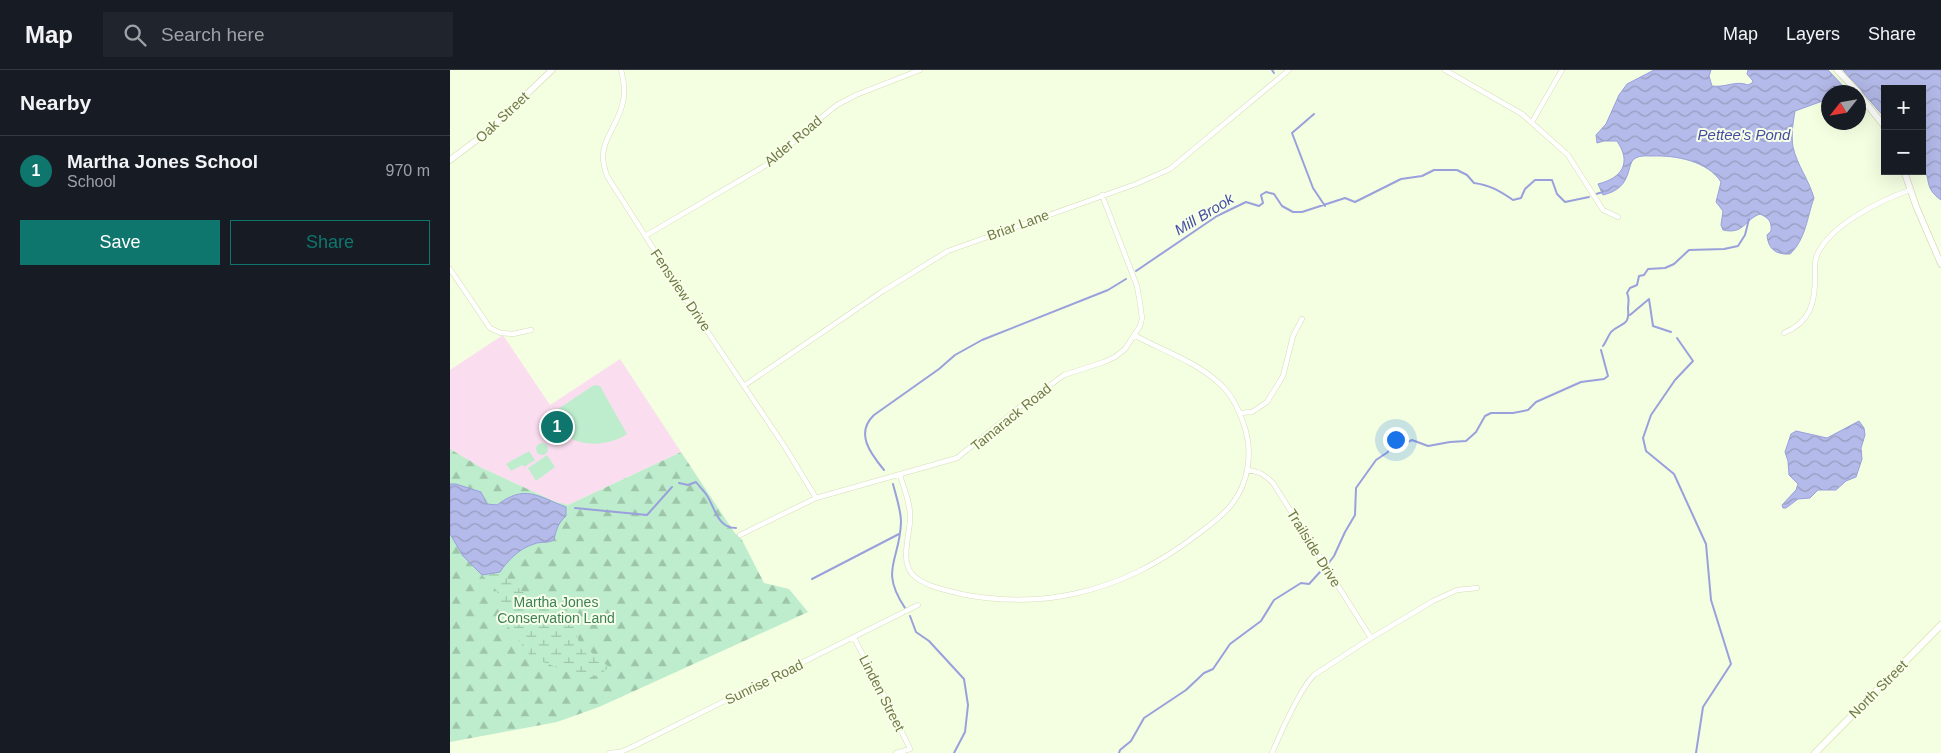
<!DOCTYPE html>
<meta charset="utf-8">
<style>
:root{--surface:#171b24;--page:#20242c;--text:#f1f3f6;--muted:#9ea1a6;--line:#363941;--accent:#0f766e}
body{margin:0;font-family:Arial,sans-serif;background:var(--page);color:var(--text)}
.controls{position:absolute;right:15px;top:15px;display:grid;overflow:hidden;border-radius:0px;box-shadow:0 5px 20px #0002}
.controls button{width:45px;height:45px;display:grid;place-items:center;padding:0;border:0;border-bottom:1px solid var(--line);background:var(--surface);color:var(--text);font:25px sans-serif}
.compass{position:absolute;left:1371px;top:15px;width:45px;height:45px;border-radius:50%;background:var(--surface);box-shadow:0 5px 20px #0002;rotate:239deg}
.you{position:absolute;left:945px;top:369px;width:18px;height:18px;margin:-12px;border:4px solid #fff;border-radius:50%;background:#1a73e8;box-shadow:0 0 0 8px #1a73e833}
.badge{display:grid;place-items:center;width:32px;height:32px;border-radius:50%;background:var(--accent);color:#fff;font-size:16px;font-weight:700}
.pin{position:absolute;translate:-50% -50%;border:2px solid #fff;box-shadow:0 1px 5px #0006}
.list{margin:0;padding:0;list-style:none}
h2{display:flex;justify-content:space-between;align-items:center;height:65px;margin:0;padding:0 20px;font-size:21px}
h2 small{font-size:16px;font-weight:400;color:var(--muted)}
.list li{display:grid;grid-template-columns:32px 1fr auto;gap:15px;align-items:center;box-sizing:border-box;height:70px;padding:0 20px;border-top:1px solid var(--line)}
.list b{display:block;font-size:19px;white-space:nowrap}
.list p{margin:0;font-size:16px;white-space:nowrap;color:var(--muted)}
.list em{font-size:16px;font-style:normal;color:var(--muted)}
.actions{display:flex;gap:10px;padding:15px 20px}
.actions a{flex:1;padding:11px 0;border:1px solid var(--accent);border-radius:0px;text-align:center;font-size:18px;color:var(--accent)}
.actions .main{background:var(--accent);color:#fff}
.icon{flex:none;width:28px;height:28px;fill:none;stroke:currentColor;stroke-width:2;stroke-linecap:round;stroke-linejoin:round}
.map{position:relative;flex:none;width:1491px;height:683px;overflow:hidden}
header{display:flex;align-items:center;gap:30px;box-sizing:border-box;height:70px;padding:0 25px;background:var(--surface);border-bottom:1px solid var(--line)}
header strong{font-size:24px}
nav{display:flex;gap:28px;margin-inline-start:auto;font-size:18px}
.search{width:350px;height:45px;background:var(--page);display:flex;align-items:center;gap:12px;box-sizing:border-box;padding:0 18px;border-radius:0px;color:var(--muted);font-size:19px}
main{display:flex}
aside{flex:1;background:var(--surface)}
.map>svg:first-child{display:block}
.education{fill:#fadef0}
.forest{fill:url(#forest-firs)}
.wetland{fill:url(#wetland-marsh)}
.park{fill:#beedce}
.water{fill:url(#water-waves);stroke:#99a0dc}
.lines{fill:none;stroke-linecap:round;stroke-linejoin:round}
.stream{stroke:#99a0dc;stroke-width:2}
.minor-casing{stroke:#d6deb7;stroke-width:5.5}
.tertiary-casing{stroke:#d6deb7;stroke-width:7}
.secondary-casing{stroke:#e1ebbb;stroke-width:8}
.minor{stroke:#fff;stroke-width:4.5}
.tertiary{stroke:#fff;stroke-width:5.5}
.secondary{stroke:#fff;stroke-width:6}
.labels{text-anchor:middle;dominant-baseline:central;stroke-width:4;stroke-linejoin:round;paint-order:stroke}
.street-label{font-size:14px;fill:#737846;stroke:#f7ffe9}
.park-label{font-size:14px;fill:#3c7f5a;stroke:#f7ffe9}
.water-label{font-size:15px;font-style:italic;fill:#454ea3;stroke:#f7ffe9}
</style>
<header>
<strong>Map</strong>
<div class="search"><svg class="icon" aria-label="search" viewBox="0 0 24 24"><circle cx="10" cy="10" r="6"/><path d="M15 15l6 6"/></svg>Search here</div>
<nav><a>Map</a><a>Layers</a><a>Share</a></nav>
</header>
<main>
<aside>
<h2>Nearby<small></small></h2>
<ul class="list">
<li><span class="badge">1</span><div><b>Martha Jones School</b><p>School</p></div><em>970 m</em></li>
</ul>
<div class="actions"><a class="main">Save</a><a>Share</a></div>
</aside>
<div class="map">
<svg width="1491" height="683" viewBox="0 0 1491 683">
<defs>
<pattern id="forest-firs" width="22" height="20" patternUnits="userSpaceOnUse" patternTransform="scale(1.25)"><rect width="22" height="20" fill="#beedce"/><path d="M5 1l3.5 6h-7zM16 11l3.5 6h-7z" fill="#9fc5a9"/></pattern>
<pattern id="wetland-marsh" width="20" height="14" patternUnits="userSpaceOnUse" patternTransform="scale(1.25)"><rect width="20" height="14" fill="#beedce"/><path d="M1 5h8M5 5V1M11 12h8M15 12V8" fill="none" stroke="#9fc5a9"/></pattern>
<pattern id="water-waves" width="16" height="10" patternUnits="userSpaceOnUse" patternTransform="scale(1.25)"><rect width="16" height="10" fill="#b4bae9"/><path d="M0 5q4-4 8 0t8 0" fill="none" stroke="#979cbf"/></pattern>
</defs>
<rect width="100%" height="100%" fill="#f4fee1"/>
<path class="education" d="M 53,265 L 100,335 L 170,289 L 231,382 L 118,435 L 106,432 L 32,398 L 3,382 L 0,379 L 0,300 Z"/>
<path class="forest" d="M 0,379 L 32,398 L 106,432 L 118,435 L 231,382 L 284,462 L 292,470 L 314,513 L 339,519 L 358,542 L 149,637 L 107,652 L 0,672 Z"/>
<path class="wetland" d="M 50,502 L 82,530 L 110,532 L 114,536 L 120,543 L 131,579 L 137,579 L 159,597 L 151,604 L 135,609 L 81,587 L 57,555 L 47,521 L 32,505 Z"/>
<path class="park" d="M 144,315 L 150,316 L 177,364 C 152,381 111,376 99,345 Z
M86 379a6 6 0 1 1 12 0a6 6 0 1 1-12 0Z
M 79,381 L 85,390 L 74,397 L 72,395 L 61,401 L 56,394 Z
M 97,385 L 105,397 L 86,411 L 78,398 Z"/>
<path class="water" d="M 1204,0 L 1261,0 L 1259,6 L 1262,16 C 1275,18 1286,10 1298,15 L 1302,13 L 1303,11 L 1297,4 L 1298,0 L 1378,0 L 1394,17 L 1388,22 L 1378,22 L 1378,29 L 1345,41 C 1343,53 1341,65 1343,77 C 1347,95 1359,110 1364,128 C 1357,147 1356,169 1340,184 C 1326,185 1318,179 1317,165 L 1321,161 C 1322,152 1319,148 1310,144 C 1295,149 1294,165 1273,160 L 1271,155 L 1273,141 L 1266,132 L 1271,112 C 1258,91 1225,85 1202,86 C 1195,86 1188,85 1183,90 C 1181,92 1180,97 1179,100 C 1175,115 1168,121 1153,125 L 1148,114 C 1172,108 1182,93 1167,71 L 1154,71 L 1147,73 L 1146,65 L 1156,54 L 1169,25 L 1177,14 Z
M 1393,0 L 1491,0 L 1491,130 C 1473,117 1482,110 1472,95 L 1472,19 L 1435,19 L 1435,48 Z
M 1409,351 L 1414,358 L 1415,365 L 1411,378 L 1412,389 L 1406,407 L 1396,411 L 1386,420 L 1368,420 L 1360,428 L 1348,429 L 1336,438 L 1333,438 L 1332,435 L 1346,420 L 1348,414 L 1339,405 L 1338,391 L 1335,382 L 1341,364 L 1346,361 L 1377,368 Z
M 0,414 L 6,414 L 31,422 L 37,434 L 47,435 C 75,414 87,426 116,437 L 116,446 C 108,453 106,460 104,470 C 95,474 91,471 84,474 C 70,478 58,490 50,502 L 32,505 L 13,486 L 0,464 Z"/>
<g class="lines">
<path class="stream" d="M 822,0 L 824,3
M 864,44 L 842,63 L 863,118 L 875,136
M 1146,124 L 1153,122
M 686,201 L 767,146 L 796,132 L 809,136 L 813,133 L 811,125 L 816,122 L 824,124 L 832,136 L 843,142 L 852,142 L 895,128 L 905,132 L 951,109 L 972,106 L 984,100 L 1007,100 L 1017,105 L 1024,113 C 1040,115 1050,121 1063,130 L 1071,128 L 1075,119 L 1085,110 L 1102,110 L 1107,124 L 1115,132 L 1139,127
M 1180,245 L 1199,229 L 1203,256 L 1221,262
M 1227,268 L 1243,291 L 1225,310 L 1201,345 L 1193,368 L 1196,381 L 1224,404 L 1256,474 L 1261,530 L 1281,594 L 1253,637 L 1246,683
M 1153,276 C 1156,272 1158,266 1161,262 C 1171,252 1180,257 1178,239 C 1178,233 1180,228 1177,223 L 1180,218 L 1187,215 L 1189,206 L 1194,205 L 1198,199 L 1215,198 L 1224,194 L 1239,180 L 1274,179 L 1288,176 L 1295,165 L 1299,149
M 434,400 C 420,383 405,363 424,345 L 489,299 L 505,285 L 532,270 L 658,220 L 676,209
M 229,413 L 238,415 L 246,412 C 249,416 253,420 256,424 C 265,437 267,458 286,458
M 443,414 C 446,426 451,440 451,452 C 450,491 429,499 455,538
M 125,438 L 197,445 L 222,417
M 878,494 L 884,486 L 895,462 L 905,445 L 906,418 L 926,390 L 938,382 L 941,372 L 945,370 L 956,373 L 962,370 L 978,376 L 1000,372 L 1016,371 L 1026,362 L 1035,346 L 1041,343 L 1063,343 L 1078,340 L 1086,332 L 1131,312 L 1154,309 L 1158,306 L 1151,280
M 362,509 L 449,464
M 460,546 L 466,562 L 479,571 L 514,609 L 518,635 L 515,662 L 504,683
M 669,683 L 670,680 L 681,671 L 694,648 L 736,620 L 754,603 L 763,599 L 780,574 L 811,551 L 824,530 L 851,513 L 859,514 L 870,502"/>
<defs>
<path id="minor" d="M 171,0 C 178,24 173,39 161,61 C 157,69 153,77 153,87 C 153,93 155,100 157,106 L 231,222 L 335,377 L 366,428
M 995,0 L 1072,44 L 1118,85 L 1153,140 L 1168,147
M 1082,52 L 1112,0
M 195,166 L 323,91 L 357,59 L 387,35 L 406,25 L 470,0
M 0,199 L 40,258 L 51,263 L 63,264 L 81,260
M 1334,263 C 1360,252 1365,234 1365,207 C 1365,200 1364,192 1367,185 C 1380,155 1431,130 1460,120
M 295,315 L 433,221 L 498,181 L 686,114 L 720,99 L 839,0
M 790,343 L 802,342 L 817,332 L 833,306 L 843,266 L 852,249
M 797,400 C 809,401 815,405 823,413 L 921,568
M 450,405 C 454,419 461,434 460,449 C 460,465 450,489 462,504 C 473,516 496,520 511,524 C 546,531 588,532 623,524 C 671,514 710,493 748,464 C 760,455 773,446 782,434 C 799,412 803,381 794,355 C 789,340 782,324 769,313 C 745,291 713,281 684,265
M 290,465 L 366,428 L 507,388 L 571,336 L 614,305 L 654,292 L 665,287 L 675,279 L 690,256 L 692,248 L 690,233 L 687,216 L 652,125
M 404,568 L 433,623 L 460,679 L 446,683
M 159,683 L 170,682 L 180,678 L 468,535
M 822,683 C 831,662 849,620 864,605 L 921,568 L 983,531 L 1007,520 L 1027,518"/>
<path id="tertiary" d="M 1387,0 L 1408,22
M 1408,23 L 1435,57
M 0,90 L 36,63 L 102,0
M 1454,101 L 1466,136 L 1491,194"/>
<path id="secondary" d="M 1365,683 L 1491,555"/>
</defs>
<use href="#minor" class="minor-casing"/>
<use href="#tertiary" class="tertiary-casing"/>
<use href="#secondary" class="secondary-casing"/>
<use href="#minor" class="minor"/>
<use href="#tertiary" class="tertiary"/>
<use href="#secondary" class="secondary"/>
</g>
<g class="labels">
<g class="street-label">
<text transform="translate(52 47) rotate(-43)">Oak Street</text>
<text transform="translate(343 71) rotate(-40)">Alder Road</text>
<text transform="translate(568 155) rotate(-20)">Briar Lane</text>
<text transform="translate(231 220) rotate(56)">Fensview Drive</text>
<text transform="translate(561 347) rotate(-39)">Tamarack Road</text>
<text transform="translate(864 478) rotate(58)">Trailside Drive</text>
<text transform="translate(314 612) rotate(-26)">Sunrise Road</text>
<text transform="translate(1428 619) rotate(-45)">North Street</text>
<text transform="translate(432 623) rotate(63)">Linden Street</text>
</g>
<g class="park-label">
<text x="106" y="532">Martha Jones<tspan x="106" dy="16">Conservation Land</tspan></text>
</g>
<g class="water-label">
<text x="1294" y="64">Pettee's Pond</text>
<text transform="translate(754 144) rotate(-31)">Mill Brook</text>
</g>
</g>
</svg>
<div class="controls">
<button>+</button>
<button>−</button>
</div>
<svg class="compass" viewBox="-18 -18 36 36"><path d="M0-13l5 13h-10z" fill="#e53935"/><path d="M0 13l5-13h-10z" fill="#9ea1a6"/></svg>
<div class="you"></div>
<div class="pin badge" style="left:107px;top:357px">1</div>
</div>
</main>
